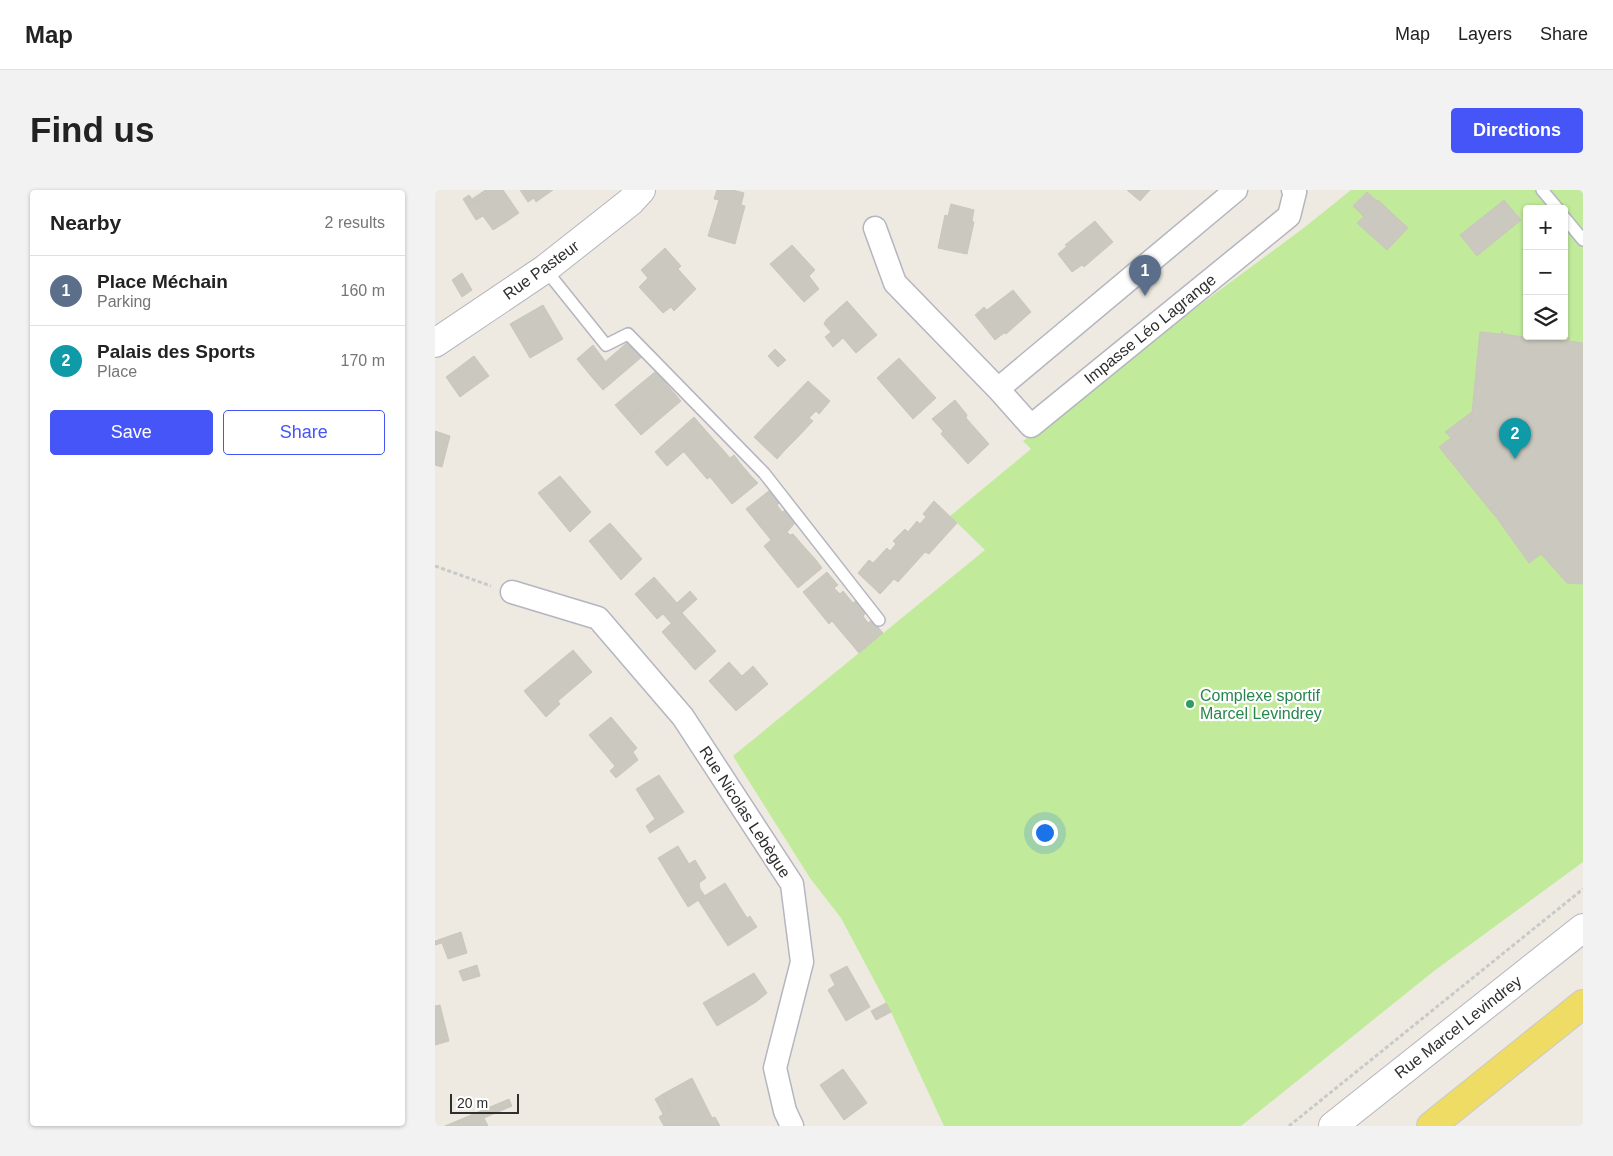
<!DOCTYPE html>
<meta charset="utf-8">
<style>
:root{--surface:#fff;--page:#f2f2f2;--text:#222;--muted:#767676;--line:#e0e0e0;--accent:#4555f7}
body{margin:0;font-family:Helvetica,sans-serif;background:var(--page);color:var(--text)}
.controls{position:absolute;right:15px;top:15px;display:grid;overflow:hidden;border-radius:5px;box-shadow:0 1px 4px #0004}
.controls button{width:45px;height:45px;display:grid;place-items:center;padding:0;border:0;border-bottom:1px solid var(--line);background:var(--surface);color:var(--text);font:25px sans-serif}
.scale{position:absolute;left:15px;bottom:12px;width:69px;box-sizing:border-box;padding-left:5px;border:2px solid #2e2e2e;border-top:0;font-size:14px;line-height:18px;white-space:nowrap;color:#2e2e2e;-webkit-text-stroke:4px #fff;paint-order:stroke}
.you{position:absolute;left:609px;top:642px;width:18px;height:18px;margin:-12px;border:4px solid #fff;border-radius:50%;background:#1a73e8;box-shadow:0 0 0 8px #1a73e833}
.badge{display:grid;place-items:center;width:32px;height:32px;border-radius:50%;background:var(--accent);color:#fff;font-size:16px;font-weight:700}
.pin{position:absolute;translate:-50% -41px;filter:drop-shadow(0 1px 2px #0008)}
.pin::after{content:'';position:absolute;top:26px;width:18px;height:15px;background:inherit;clip-path:polygon(0 0,100% 0,50% 100%)}
.list{margin:0;padding:0;list-style:none}
h2{display:flex;justify-content:space-between;align-items:center;height:65px;margin:0;padding:0 20px;font-size:21px}
h2 small{font-size:16px;font-weight:400;color:var(--muted)}
.list li{display:grid;grid-template-columns:32px 1fr auto;gap:15px;align-items:center;box-sizing:border-box;height:70px;padding:0 20px;border-top:1px solid var(--line)}
.list b{display:block;font-size:19px;white-space:nowrap}
.list p{margin:0;font-size:16px;white-space:nowrap;color:var(--muted)}
.list em{font-size:16px;font-style:normal;color:var(--muted)}
.actions{display:flex;gap:10px;padding:15px 20px}
.actions a{flex:1;padding:11px 0;border:1px solid var(--accent);border-radius:5px;text-align:center;font-size:18px;color:var(--accent)}
.actions .main{background:var(--accent);color:#fff}
.icon{flex:none;width:28px;height:28px;fill:none;stroke:currentColor;stroke-width:2;stroke-linecap:round;stroke-linejoin:round}
.map{position:relative;flex:none;width:1148px;height:936px;overflow:hidden;border-radius:5px}
header{display:flex;align-items:center;gap:30px;box-sizing:border-box;height:70px;padding:0 25px;background:var(--surface);border-bottom:1px solid var(--line)}
header strong{font-size:24px}
nav{display:flex;gap:28px;margin-inline-start:auto;font-size:18px}
.intro{display:flex;align-items:center;justify-content:space-between;box-sizing:border-box;height:120px;padding:0 30px}
h1{margin:0;font-size:35px}
.button{padding:12px 22px;border-radius:5px;background:var(--accent);color:#fff;font-size:18px;font-weight:700}
main{display:flex;gap:30px;padding:0 30px}
aside{flex:1;background:var(--surface);border-radius:5px;box-shadow:0 1px 4px #0004}
.map>svg:first-child{display:block}
.pitch{fill:#c1ea9b;fill-rule:evenodd}
.building{fill:#cac8bf;stroke:#cac6ba}
.lines{fill:none;stroke-linecap:round;stroke-linejoin:round}
.service-casing{stroke:#b4b5c0;stroke-width:14}
.minor-casing{stroke:#b4b5c0;stroke-width:25}
.tertiary-casing{stroke:#b4b5c0;stroke-width:30}
.secondary-casing{stroke:#b4b5c0;stroke-width:30}
.primary-casing{stroke:#c9c9c9;stroke-width:30}
.path{stroke:#c9c9c9;stroke-width:3;stroke-dasharray:4 2.5;stroke-linecap:butt}
.service{stroke:#fff;stroke-width:11}
.minor{stroke:#fff;stroke-width:22}
.tertiary{stroke:#fff;stroke-width:28}
.secondary{stroke:#fff;stroke-width:28}
.primary{stroke:#efdc65;stroke-width:28}
.leisure-dot{fill:#2e9e5b;stroke:#fff;stroke-width:2}
.labels{text-anchor:middle;dominant-baseline:central;stroke-width:4.5;stroke-linejoin:round;paint-order:stroke}
.street-label{font-size:16px;fill:#2e2e2e;stroke:#fff}
.leisure-label{font-size:16px;fill:#27864d;stroke:#fff;text-anchor:start}
</style>
<header>
<strong>Map</strong>
<nav><a>Map</a><a>Layers</a><a>Share</a></nav>
</header>
<div class="intro"><h1>Find us</h1><a class="button">Directions</a></div>
<main>
<aside>
<h2>Nearby<small>2 results</small></h2>
<ul class="list">
<li><span class="badge" style="background:#5c6f8a">1</span><div><b>Place Méchain</b><p>Parking</p></div><em>160 m</em></li>
<li><span class="badge" style="background:#0f9aa8">2</span><div><b>Palais des Sports</b><p>Place</p></div><em>170 m</em></li>
</ul>
<div class="actions"><a class="main">Save</a><a>Share</a></div>
</aside>
<div class="map">
<svg width="1148" height="936" viewBox="0 0 1148 936">
<rect width="100%" height="100%" fill="#eeeae1"/>
<path class="pitch" d="M 916,0 L 1148,0 L 1148,672 L 999,781 L 806,936 L 509,936 L 456,822 L 406,728 L 375,688 L 298,566 L 550,360 L 515,326 L 596,259 L 588,251 L 631,220 L 635,211 L 870,37 ZM 1092,19 L 1129,19 L 1129,146 L 1092,146 Z"/>
<path class="building" d="M 49,0 L 68,0 L 84,23 L 71,32 Z
M 85,0 L 118,0 L 101,12 L 99,8 L 93,12 Z
M 282,0 L 298,0 L 309,3 L 306,15 L 310,16 L 300,54 L 273,46 L 284,10 L 279,9 Z
M 692,0 L 715,0 L 705,11 Z
M 49,1 L 53,7 L 41,14 L 37,9 Z
M 932,2 L 942,11 L 927,25 L 918,16 Z
M 34,5 L 41,14 L 53,7 L 71,32 L 58,40 L 48,26 L 41,30 L 28,9 Z
M 943,10 L 973,38 L 952,60 L 922,33 L 929,26 L 927,25 Z
M 1069,10 L 1086,30 L 1042,66 L 1025,45 Z
M 516,14 L 539,20 L 537,31 L 539,32 L 532,64 L 503,58 L 510,25 L 513,26 Z
M 660,31 L 678,52 L 649,77 L 647,75 L 637,82 L 623,64 L 632,56 L 630,55 Z
M 357,55 L 380,80 L 374,86 L 384,99 L 369,112 L 335,74 Z
M 230,58 L 246,76 L 243,79 L 261,99 L 239,121 L 236,117 L 228,123 L 204,97 L 213,88 L 206,80 Z
M 27,83 L 37,100 L 27,107 L 17,90 Z
M 578,100 L 596,122 L 571,144 L 569,143 L 560,150 L 540,125 L 549,117 L 552,120 Z
M 412,111 L 442,145 L 421,163 L 408,148 L 398,157 L 390,147 L 396,142 L 389,134 L 391,130 Z
M 108,115 L 128,149 L 95,168 L 75,134 Z
M 1067,141 L 1068,144 L 1088,147 L 1090,143 L 1090,147 L 1110,149 L 1112,146 L 1112,149 L 1132,151 L 1134,147 L 1134,151 L 1148,153 L 1148,394 L 1132,393 L 1106,364 L 1094,373 L 1061,327 L 1066,322 L 1061,315 L 1055,320 L 1004,257 L 1036,233 L 1045,142 L 1066,144 Z
M 194,151 L 208,166 L 168,200 L 155,185 Z
M 158,155 L 170,171 L 155,185 L 142,169 Z
M 340,159 L 351,170 L 343,177 L 333,166 Z
M 39,166 L 54,186 L 25,207 L 11,187 Z
M 464,168 L 501,208 L 478,229 L 442,188 Z
M 221,181 L 233,196 L 193,230 L 180,215 Z
M 373,191 L 395,211 L 384,224 L 381,221 L 374,228 L 378,231 L 360,250 L 358,246 L 347,257 L 350,260 L 342,269 L 319,247 Z
M 233,196 L 246,211 L 206,245 L 193,230 Z
M 520,210 L 532,225 L 531,228 L 554,254 L 533,274 L 506,244 L 508,241 L 497,229 Z
M 1037,222 L 1036,233 L 1016,248 L 1010,242 Z
M 259,227 L 272,242 L 232,276 L 220,262 Z
M 0,241 L 15,246 L 7,277 L 0,275 Z
M 272,242 L 279,250 L 275,253 L 286,264 L 289,261 L 295,268 L 299,265 L 305,273 L 302,276 L 313,288 L 316,286 L 323,293 L 297,314 L 275,287 L 272,289 L 249,262 Z
M 358,246 L 360,250 L 350,260 L 347,257 Z
M 279,250 L 289,261 L 286,264 L 275,253 Z
M 305,273 L 316,286 L 313,288 L 302,276 Z
M 125,286 L 156,322 L 135,342 L 103,303 Z
M 335,300 L 345,312 L 342,315 L 347,322 L 351,320 L 361,332 L 352,342 L 355,345 L 358,344 L 371,359 L 368,362 L 378,373 L 381,370 L 387,378 L 363,398 L 329,356 L 336,350 L 311,319 Z
M 499,311 L 522,333 L 494,364 L 490,362 L 463,392 L 459,389 L 445,404 L 423,383 L 434,370 L 438,373 L 452,358 L 455,361 L 461,354 L 458,351 L 470,339 L 473,342 L 482,331 L 485,334 L 491,327 L 488,324 Z
M 1061,315 L 1066,322 L 1061,327 L 1055,320 Z
M 175,333 L 207,369 L 186,390 L 154,351 Z
M 371,359 L 381,370 L 378,373 L 368,362 Z
M 392,382 L 403,395 L 399,398 L 405,404 L 408,401 L 418,413 L 421,411 L 431,423 L 428,426 L 433,433 L 437,430 L 448,443 L 424,463 L 397,431 L 394,434 L 368,402 Z
M 219,387 L 242,413 L 255,401 L 262,409 L 236,433 L 228,424 L 222,429 L 200,404 Z
M 247,423 L 281,461 L 260,480 L 227,442 Z
M 138,460 L 157,482 L 123,511 L 125,514 L 111,527 L 89,501 Z
M 294,472 L 307,486 L 318,476 L 333,494 L 301,521 L 274,491 Z
M 176,527 L 202,558 L 198,562 L 203,570 L 181,588 L 175,581 L 180,576 L 154,545 Z
M 224,585 L 249,622 L 215,643 L 211,636 L 220,629 L 201,599 Z
M 243,656 L 254,674 L 260,670 L 271,688 L 264,693 L 265,699 L 270,706 L 253,717 L 223,668 Z
M 290,693 L 312,728 L 315,726 L 322,737 L 293,756 L 263,710 Z
M 26,742 L 32,763 L 13,769 L 7,753 L 0,755 L 0,751 Z
M 42,775 L 45,786 L 28,791 L 24,781 Z
M 412,776 L 435,817 L 411,831 L 393,800 L 400,795 L 395,785 Z
M 319,783 L 332,803 L 321,812 L 282,836 L 268,813 Z
M 451,813 L 456,822 L 441,830 L 436,821 Z
M 5,815 L 14,851 L 0,855 L 0,816 Z
M 408,879 L 432,913 L 409,930 L 385,895 Z
M 257,888 L 277,928 L 280,927 L 285,936 L 229,936 L 224,927 L 236,919 L 228,904 Z
M 228,904 L 236,919 L 228,924 L 220,909 Z
M 74,909 L 77,916 L 49,928 L 53,936 L 10,936 Z"/>
<g class="lines">
<defs>
<path id="service" d="M 1107,0 L 1123,19
M 1129,27 L 1148,50
M 110,79 L 171,155 L 193,144 L 329,283 L 444,430"/>
<path id="minor" d="M 801,0 L 563,199 L 596,236 L 854,26 L 860,2 L 858,0
M 440,38 L 460,93 L 563,199
M 77,402 L 163,428 L 248,527 L 357,694 L 367,772 L 340,878 L 350,921 L 357,936"/>
<path id="tertiary" d="M 898,936 L 1148,738"/>
<path id="secondary" d="M 0,153 L 110,79 L 195,12 L 206,0"/>
<path id="primary" d="M 996,936 L 1148,814"/>
</defs>
<use href="#service" class="service-casing"/>
<use href="#minor" class="minor-casing"/>
<use href="#tertiary" class="tertiary-casing"/>
<use href="#secondary" class="secondary-casing"/>
<use href="#primary" class="primary-casing"/>
<path class="path" d="M 0,376 L 56,396
M 854,936 L 1148,699"/>
<use href="#service" class="service"/>
<use href="#minor" class="minor"/>
<use href="#tertiary" class="tertiary"/>
<use href="#secondary" class="secondary"/>
<use href="#primary" class="primary"/>
</g>
<circle class="leisure-dot" cx="755" cy="514" r="5"/>
<g class="labels">
<g class="street-label">
<text transform="translate(106 80) rotate(-36)">Rue Pasteur</text>
<text transform="translate(715 139) rotate(-39)">Impasse Léo Lagrange</text>
<text transform="translate(310 622) rotate(57)">Rue Nicolas Lebègue</text>
<text transform="translate(1023 837) rotate(-38)">Rue Marcel Levindrey</text>
</g>
<g class="leisure-label">
<text x="765" y="505">Complexe sportif<tspan x="765" dy="18">Marcel Levindrey</tspan></text>
</g>
</g>
</svg>
<div class="controls">
<button>+</button>
<button>−</button>
<button><svg class="icon" aria-label="layers" viewBox="0 0 24 24"><path d="M12 4l9 5-9 5-9-5zM3 14l9 5 9-5"/></svg></button>
</div>
<div class="scale">20 m</div>
<div class="you"></div>
<div class="pin badge" style="left:710px;top:106px;background:#5c6f8a">1</div>
<div class="pin badge" style="left:1080px;top:269px;background:#0f9aa8">2</div>
</div>
</main>
